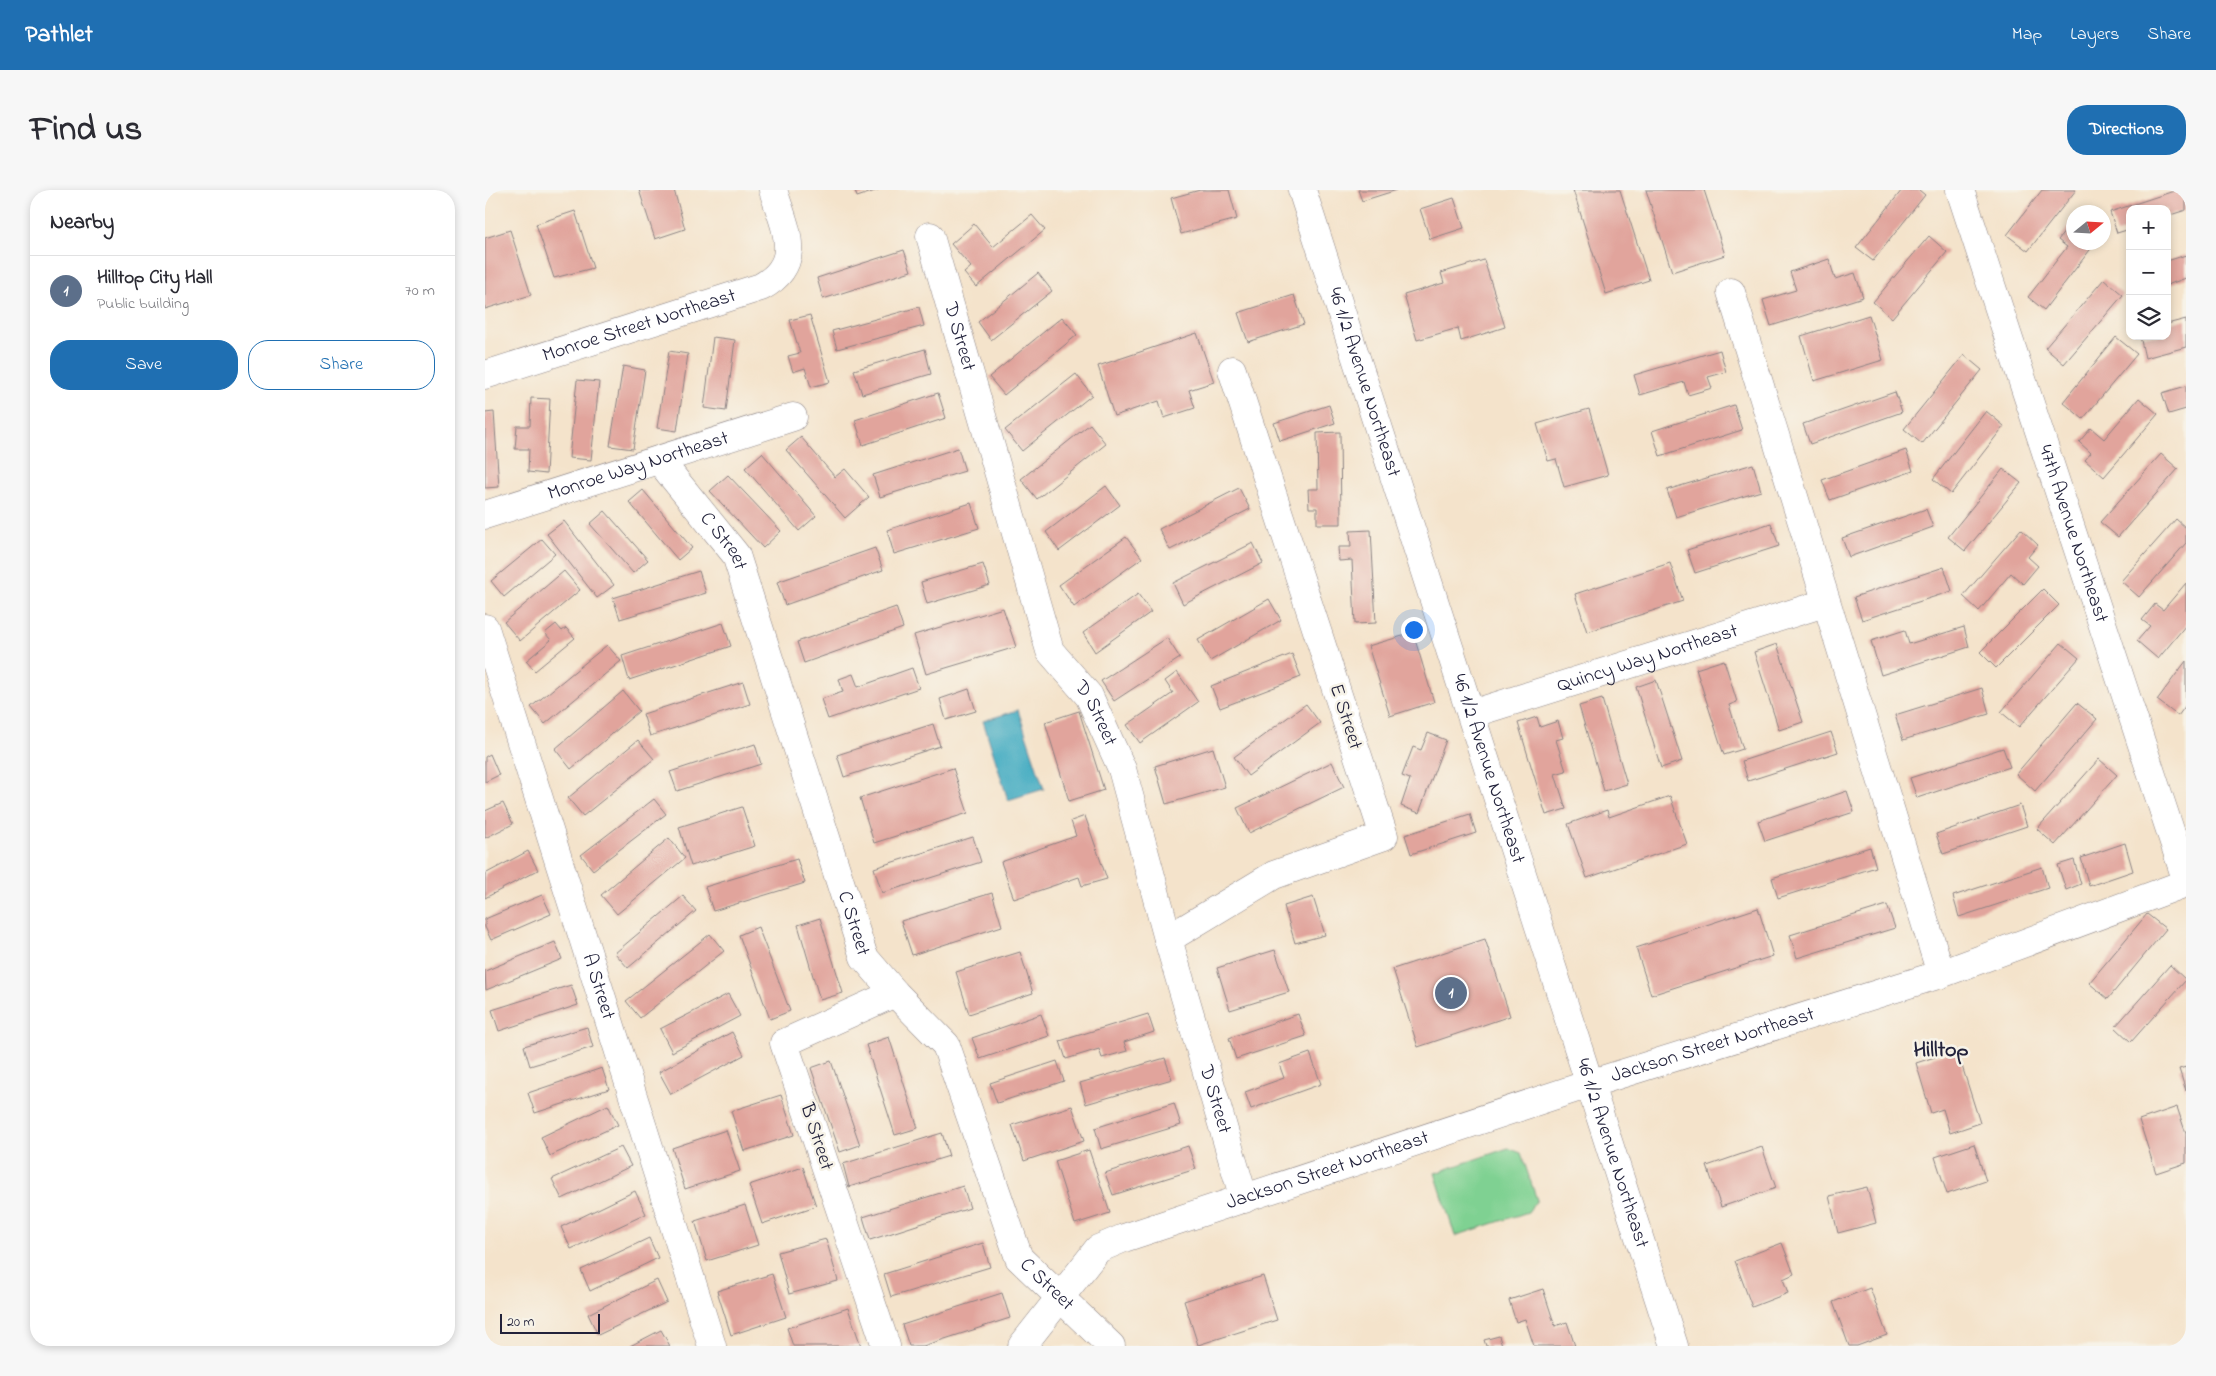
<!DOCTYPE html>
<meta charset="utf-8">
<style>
:root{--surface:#fff;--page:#f7f7f7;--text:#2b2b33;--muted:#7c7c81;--line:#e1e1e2;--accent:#1f6fb2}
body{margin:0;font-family:"Indie Flower",sans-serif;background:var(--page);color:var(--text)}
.controls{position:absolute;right:15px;top:15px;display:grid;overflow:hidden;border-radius:10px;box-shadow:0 2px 8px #0003}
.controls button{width:45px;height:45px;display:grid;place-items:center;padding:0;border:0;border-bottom:1px solid var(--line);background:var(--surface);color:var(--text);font:25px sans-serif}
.compass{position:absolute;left:1581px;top:15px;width:45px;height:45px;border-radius:50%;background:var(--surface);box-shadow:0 2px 8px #0003;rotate:72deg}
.scale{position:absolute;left:15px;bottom:12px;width:100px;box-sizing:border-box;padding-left:5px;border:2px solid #22223b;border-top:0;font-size:14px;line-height:18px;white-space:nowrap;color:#22223b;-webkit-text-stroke:4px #f7f3e8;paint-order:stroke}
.you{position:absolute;left:928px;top:439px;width:18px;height:18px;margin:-12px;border:4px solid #fff;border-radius:50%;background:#1a73e8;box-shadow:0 0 0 8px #1a73e833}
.badge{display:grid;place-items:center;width:32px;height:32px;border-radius:50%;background:var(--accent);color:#fff;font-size:16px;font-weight:700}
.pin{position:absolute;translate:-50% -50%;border:2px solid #fff;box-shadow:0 1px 5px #0006}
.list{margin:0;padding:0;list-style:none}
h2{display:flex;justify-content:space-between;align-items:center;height:65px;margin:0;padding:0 20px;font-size:21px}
h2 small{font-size:16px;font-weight:400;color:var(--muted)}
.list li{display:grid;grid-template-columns:32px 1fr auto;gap:15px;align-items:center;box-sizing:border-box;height:70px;padding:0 20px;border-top:1px solid var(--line)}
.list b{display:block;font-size:19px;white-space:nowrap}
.list p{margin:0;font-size:16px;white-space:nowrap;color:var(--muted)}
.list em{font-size:16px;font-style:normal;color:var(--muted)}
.actions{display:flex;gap:10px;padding:15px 20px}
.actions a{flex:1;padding:11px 0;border:1px solid var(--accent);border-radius:20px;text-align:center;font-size:18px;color:var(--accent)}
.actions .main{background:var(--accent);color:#fff}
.icon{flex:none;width:28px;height:28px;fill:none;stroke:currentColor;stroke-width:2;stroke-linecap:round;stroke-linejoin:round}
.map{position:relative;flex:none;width:1701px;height:1156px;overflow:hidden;border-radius:20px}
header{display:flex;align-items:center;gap:30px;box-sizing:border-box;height:70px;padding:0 25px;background:var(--accent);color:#fff}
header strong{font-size:24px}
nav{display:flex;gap:28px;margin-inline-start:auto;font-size:18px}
.intro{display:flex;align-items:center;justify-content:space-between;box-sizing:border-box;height:120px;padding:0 30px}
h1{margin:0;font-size:35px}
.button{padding:12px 22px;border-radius:20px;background:var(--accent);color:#fff;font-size:18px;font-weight:700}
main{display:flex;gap:30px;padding:0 30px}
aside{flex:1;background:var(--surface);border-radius:20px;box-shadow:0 2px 8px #0003}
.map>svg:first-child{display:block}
.green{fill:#7fd192;stroke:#507a66}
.water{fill:#41aac1;stroke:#32667e}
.building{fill:#e1a49c}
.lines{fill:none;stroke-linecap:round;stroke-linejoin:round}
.minor-casing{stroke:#8b8283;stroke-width:29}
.minor{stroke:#fff;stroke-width:28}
.labels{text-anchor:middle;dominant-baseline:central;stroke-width:5;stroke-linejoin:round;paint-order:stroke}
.street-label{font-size:20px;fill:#22223b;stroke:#f7f3e8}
.quarter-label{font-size:22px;font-weight:bold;fill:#22223b;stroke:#f7f3e8}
</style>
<header>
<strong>Pathlet</strong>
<nav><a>Map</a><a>Layers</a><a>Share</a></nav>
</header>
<div class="intro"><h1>Find us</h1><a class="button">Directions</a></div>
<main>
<aside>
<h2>Nearby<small></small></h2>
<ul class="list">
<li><span class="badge" style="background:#5c6f8a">1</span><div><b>Hilltop City Hall</b><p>Public building</p></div><em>70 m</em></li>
</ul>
<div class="actions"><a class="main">Save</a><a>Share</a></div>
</aside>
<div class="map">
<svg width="1701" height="1156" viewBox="0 0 1701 1156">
<rect width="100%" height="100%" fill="#f7f3e8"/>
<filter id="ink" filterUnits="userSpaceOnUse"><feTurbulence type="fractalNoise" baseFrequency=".02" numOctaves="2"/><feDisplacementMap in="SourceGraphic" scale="10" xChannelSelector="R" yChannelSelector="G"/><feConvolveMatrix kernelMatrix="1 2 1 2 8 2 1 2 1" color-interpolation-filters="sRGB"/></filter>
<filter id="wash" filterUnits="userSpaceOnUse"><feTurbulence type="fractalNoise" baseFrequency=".0096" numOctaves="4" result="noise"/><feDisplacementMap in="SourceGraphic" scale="20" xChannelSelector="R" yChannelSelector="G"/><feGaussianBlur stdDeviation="1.12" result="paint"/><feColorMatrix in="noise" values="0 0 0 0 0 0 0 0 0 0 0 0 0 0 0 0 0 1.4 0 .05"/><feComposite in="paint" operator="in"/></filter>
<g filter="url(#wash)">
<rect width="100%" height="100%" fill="#f4e3cb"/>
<path class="green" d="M 1023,958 L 1036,963 L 1052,1010 L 1043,1022 L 970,1046 L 950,983 Z"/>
<path class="water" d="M 533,520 L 559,599 L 523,610 L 498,531 Z"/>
<g id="blocks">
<path class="building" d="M 154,0 L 189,0 L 200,39 L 170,49 Z
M 370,0 L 393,0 L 372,7 Z
M 715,0 L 744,0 L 752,29 L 696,44 L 686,8 Z
M 873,0 L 912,0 L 877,11 Z
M 1088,0 L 1135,0 L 1164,90 L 1121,104 Z
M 1161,0 L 1219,0 L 1240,65 L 1187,82 Z
M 1417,0 L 1434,0 L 1440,5 L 1388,71 L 1371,58 Z
M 1557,0 L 1591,0 L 1543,61 L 1522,45 Z
M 1692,0 L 1701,0 L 1701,20 L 1682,26 L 1682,19 L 1645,19 L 1645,39 L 1632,43 L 1625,22 Z
M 969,8 L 979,38 L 945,49 L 935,19 Z
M 90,21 L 108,78 L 69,88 L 51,34 Z
M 547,25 L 560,40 L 491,97 L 479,83 L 486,77 L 466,54 L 489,34 L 508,57 Z
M 1588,31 L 1588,52 L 1611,52 L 1559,120 L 1543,107 L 1582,57 L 1573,50 Z
M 25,40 L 46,105 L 0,119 L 0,48 Z
M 1444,46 L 1462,62 L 1407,128 L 1388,112 Z
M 419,60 L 426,81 L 338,109 L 332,88 Z
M 1701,65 L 1701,88 L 1682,95 L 1682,71 Z
M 1344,69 L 1350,89 L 1370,83 L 1378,107 L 1286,136 L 1278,110 L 1311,100 L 1305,82 Z
M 999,70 L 1020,137 L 976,151 L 973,138 L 932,150 L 919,105 L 959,93 L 956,83 Z
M 553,83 L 567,101 L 506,150 L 493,132 Z
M 1619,89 L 1638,105 L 1579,174 L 1560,158 Z
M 809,105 L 819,134 L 763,152 L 753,123 Z
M 434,117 L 439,136 L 352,159 L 347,141 Z
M 325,125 L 345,192 L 326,197 L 320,178 L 308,182 L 303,166 L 315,163 L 305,130 Z
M 1384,125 L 1398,170 L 1329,191 L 1316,146 Z
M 577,127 L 592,145 L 519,205 L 504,187 Z
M 1701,129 L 1701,157 L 1660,168 L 1655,146 L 1682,146 L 1682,134 Z
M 712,143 L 729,192 L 704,200 L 710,218 L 679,228 L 674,211 L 629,226 L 613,176 Z
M 228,147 L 250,150 L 241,221 L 219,218 Z
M 1631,147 L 1652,164 L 1598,229 L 1578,212 Z
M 440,159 L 446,184 L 377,204 L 369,180 Z
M 1235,160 L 1241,182 L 1223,187 L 1227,198 L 1203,205 L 1199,192 L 1155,205 L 1149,185 Z
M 184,161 L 203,164 L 192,241 L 172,238 Z
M 1479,165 L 1497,180 L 1437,254 L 1419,239 Z
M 138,176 L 160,180 L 148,259 L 125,256 Z
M 591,184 L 607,205 L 537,261 L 520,240 Z
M 92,190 L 114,192 L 106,270 L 84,268 Z
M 1701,196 L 1701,219 L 1684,224 L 1677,203 Z
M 1410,202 L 1417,222 L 1325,254 L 1318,234 Z
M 453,203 L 461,228 L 378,255 L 370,230 Z
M 46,208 L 65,209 L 61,284 L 43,282 L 44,259 L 30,259 L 32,236 L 45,236 Z
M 1654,208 L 1673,224 L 1619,287 L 1600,270 L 1606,263 L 1594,252 L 1606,238 L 1619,249 Z
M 844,215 L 850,233 L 795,251 L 789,233 Z
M 1249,215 L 1257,240 L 1175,266 L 1167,241 Z
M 1104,219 L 1123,285 L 1079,297 L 1071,269 L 1063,271 L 1052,234 Z
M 1501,221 L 1519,236 L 1466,304 L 1448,289 Z
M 9,222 L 14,297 L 0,298 L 0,223 Z
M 605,234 L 621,254 L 552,309 L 536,289 Z
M 855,242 L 856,334 L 832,334 L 832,318 L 824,318 L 823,299 L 833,299 L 832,243 Z
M 316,247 L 350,287 L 360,279 L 384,307 L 360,328 L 301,260 Z
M 473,258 L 480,281 L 395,307 L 388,285 Z
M 1421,260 L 1428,281 L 1345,310 L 1337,290 Z
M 277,263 L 331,326 L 314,341 L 260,278 Z
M 1676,264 L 1693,279 L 1633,347 L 1615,332 Z
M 1268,274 L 1276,301 L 1191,327 L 1182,300 Z
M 1518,279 L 1536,293 L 1480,361 L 1463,347 Z
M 243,285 L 296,341 L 278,358 L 225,301 Z
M 621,296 L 635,315 L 574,361 L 561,342 Z
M 754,298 L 765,319 L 685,360 L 674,339 Z
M 158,300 L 207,358 L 193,370 L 144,312 Z
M 486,313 L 494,338 L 409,364 L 402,340 Z
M 1441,319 L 1448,337 L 1364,367 L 1357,348 Z
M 120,321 L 163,370 L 148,383 L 105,334 Z
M 1691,329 L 1701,338 L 1701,353 L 1654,407 L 1636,391 Z
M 79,331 L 129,395 L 112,408 L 62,344 Z
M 1286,333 L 1294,356 L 1210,383 L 1202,360 Z
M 1536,339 L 1553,355 L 1543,367 L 1553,376 L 1538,394 L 1526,383 L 1494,421 L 1478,406 Z
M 886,340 L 891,433 L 870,434 L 867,370 L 854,371 L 853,357 L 866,357 L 865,341 Z
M 641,347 L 657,368 L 589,417 L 574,395 Z
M 57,349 L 70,364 L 19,407 L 6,391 Z
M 768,353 L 778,373 L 698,414 L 688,393 Z
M 390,358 L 398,380 L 300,415 L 292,392 Z
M 1185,373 L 1198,411 L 1102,442 L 1090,404 Z
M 498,374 L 505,395 L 442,414 L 436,392 Z
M 1459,377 L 1467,401 L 1377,430 L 1369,407 Z
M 79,381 L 95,400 L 35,451 L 19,432 Z
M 214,381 L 221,403 L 135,429 L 128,408 Z
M 1701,393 L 1701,435 L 1673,469 L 1652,451 L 1665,436 L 1657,430 L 1670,414 L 1678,420 Z
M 1558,399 L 1574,415 L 1511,478 L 1495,462 Z
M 653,404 L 666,422 L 610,462 L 598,443 Z
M 784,409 L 796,430 L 725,471 L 713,450 Z
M 411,417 L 418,438 L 319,473 L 312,452 Z
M 518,418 L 531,457 L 441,484 L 429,445 Z
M 238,433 L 246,456 L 144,490 L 137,466 Z
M 71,434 L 77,441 L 81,438 L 90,448 L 50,481 L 41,471 L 66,450 L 60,443 Z
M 1479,437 L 1484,457 L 1396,485 L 1386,451 L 1420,440 L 1424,454 Z
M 928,443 L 949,512 L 905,526 L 883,456 Z
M 682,448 L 695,468 L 629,511 L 616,491 Z
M 1576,453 L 1594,468 L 1534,537 L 1516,522 Z
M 1292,454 L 1318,532 L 1294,540 L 1269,462 Z
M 122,455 L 136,471 L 60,534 L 46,517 Z
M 807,464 L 816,487 L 735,518 L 726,496 Z
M 1239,470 L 1252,512 L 1244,515 L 1258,559 L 1239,565 L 1211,479 Z
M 1701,471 L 1701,515 L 1693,526 L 1672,510 Z
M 427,478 L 434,498 L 343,529 L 336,509 L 358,502 L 354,489 L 368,484 L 373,497 Z
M 692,482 L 713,512 L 655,553 L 642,535 L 688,503 L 680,491 Z
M 1171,490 L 1197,571 L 1176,578 L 1151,497 Z
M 258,492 L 265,514 L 165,546 L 158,524 Z
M 1497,498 L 1504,524 L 1418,550 L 1410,525 Z
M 484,499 L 491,521 L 461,530 L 455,509 Z
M 138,501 L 154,521 L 86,579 L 70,559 Z
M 1117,509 L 1142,594 L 1119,601 L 1094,516 Z
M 1592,513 L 1612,529 L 1550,601 L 1531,584 Z
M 821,514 L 835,533 L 763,586 L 749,567 Z
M 594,521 L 619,600 L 584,611 L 560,532 Z
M 1052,527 L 1055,537 L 1073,531 L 1078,548 L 1071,550 L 1081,581 L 1070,584 L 1081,619 L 1061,625 L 1033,533 Z
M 448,534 L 455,556 L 359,587 L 352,565 Z
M 1346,542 L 1353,562 L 1263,591 L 1257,571 Z
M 943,543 L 961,550 L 934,623 L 916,616 L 925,589 L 917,586 L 928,557 L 936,560 Z
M 153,550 L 169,569 L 98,626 L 83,608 Z
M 270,554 L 276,574 L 192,601 L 185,582 Z
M 728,558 L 740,597 L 681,614 L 670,576 Z
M 1518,558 L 1525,577 L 1432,608 L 1425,588 Z
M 5,564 L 14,585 L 0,592 L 0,567 Z
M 1614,569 L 1632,585 L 1570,655 L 1552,639 Z
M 847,572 L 859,597 L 764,643 L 752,618 Z
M 468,578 L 483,623 L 389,653 L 375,608 Z
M 1362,601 L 1369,622 L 1280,651 L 1273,631 Z
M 1185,606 L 1202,654 L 1102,688 L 1083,634 L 1122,620 L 1124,627 Z
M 169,609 L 181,624 L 108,680 L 96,665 Z
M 18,613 L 28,634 L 0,648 L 0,621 Z
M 1535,615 L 1542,636 L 1458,664 L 1451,644 Z
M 257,617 L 270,656 L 206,676 L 194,637 Z
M 985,624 L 991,643 L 926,664 L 920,645 Z
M 600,626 L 622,689 L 597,696 L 594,687 L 529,709 L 516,672 L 591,646 L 586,631 Z
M 488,647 L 496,672 L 397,703 L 389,678 Z
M 184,648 L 200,668 L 132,724 L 116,705 Z
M 1640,653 L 1648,681 L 1604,696 L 1596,668 Z
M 1385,657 L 1391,677 L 1293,708 L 1287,688 Z
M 43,661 L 53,680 L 0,708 L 0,684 Z
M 312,669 L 320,693 L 228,721 L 220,697 Z
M 1589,670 L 1596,694 L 1581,700 L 1573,675 Z
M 1557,677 L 1563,698 L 1474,727 L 1468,706 Z
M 507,703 L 517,736 L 427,765 L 416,731 Z
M 57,705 L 66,724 L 6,750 L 0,737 L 0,729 Z
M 198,706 L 211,721 L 143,778 L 130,763 Z
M 828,707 L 840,745 L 810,753 L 799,716 Z
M 1402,715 L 1410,738 L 1312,768 L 1305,745 Z
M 1273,718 L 1288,766 L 1166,805 L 1151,758 Z
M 1662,724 L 1681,739 L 1623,809 L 1604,793 Z
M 335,728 L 358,803 L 335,810 L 313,735 Z
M 273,737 L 305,821 L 285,829 L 254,745 Z
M 225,744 L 239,761 L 155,828 L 141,811 Z
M 1000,749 L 1025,826 L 933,857 L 908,779 Z
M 70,752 L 77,769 L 1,800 L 0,781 Z
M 790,760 L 804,802 L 745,820 L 732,778 Z
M 535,762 L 548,803 L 484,824 L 471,782 Z
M 1685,775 L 1701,790 L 1646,852 L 1630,837 Z
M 86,795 L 93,815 L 14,841 L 7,820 Z
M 243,804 L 255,826 L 187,862 L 175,839 Z
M 556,824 L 564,846 L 495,869 L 487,848 Z
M 663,824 L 669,842 L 639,852 L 642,861 L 617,868 L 614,859 L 581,869 L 575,851 Z
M 813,824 L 821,846 L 751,869 L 744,848 Z
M 102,837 L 108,857 L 45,876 L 39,856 Z
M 247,842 L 259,865 L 186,904 L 174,882 Z
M 404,847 L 433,938 L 410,945 L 381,855 Z
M 1472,860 L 1495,933 L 1465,943 L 1458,919 L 1446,923 L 1431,873 Z
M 825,863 L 836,894 L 766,919 L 760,902 L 799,888 L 794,874 Z
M 680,868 L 687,889 L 601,914 L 595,893 Z
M 346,871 L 375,955 L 355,962 L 326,878 Z
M 572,871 L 579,891 L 512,913 L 505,893 Z
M 1701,877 L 1701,901 L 1694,879 Z
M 117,878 L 124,899 L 50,923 L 43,903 Z
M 296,905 L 309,945 L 259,961 L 246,921 Z
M 689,913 L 696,935 L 616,959 L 610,938 Z
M 123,915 L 133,935 L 65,966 L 56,947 Z
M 587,916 L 599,951 L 539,971 L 527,935 Z
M 1692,917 L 1701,944 L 1701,973 L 1671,983 L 1654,930 Z
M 241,940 L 255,981 L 200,999 L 187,958 Z
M 457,943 L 464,966 L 364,997 L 358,974 Z
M 1489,954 L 1501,991 L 1462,1004 L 1450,967 Z
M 703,956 L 711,979 L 628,1005 L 620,983 Z
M 136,957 L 146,976 L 77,1009 L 67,989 Z
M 1277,957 L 1291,998 L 1236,1017 L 1222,976 Z
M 604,960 L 625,1023 L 590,1034 L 570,971 Z
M 318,977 L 331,1016 L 277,1034 L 264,995 Z
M 478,996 L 485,1018 L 385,1050 L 378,1027 Z
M 1382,997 L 1391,1033 L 1353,1043 L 1344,1006 Z
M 150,1001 L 161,1024 L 86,1059 L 76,1037 Z
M 260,1015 L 273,1055 L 222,1071 L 210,1031 Z
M 164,1048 L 173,1068 L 105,1101 L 96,1080 Z
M 341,1049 L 353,1091 L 304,1104 L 293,1062 Z
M 498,1053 L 505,1077 L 406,1107 L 399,1084 Z
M 1297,1053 L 1309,1084 L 1298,1089 L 1303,1103 L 1267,1117 L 1250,1071 Z
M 287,1084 L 301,1127 L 246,1145 L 232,1101 Z
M 778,1086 L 792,1130 L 713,1155 L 699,1111 Z
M 172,1090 L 182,1112 L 113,1145 L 103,1124 Z
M 1385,1098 L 1402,1145 L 1372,1156 L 1364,1156 L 1348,1112 Z
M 1058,1099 L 1070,1136 L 1082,1132 L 1090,1156 L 1049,1156 L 1040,1129 L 1031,1132 L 1024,1110 Z
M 517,1103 L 525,1128 L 438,1156 L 424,1156 L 417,1135 Z
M 363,1118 L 376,1156 L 308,1156 L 302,1138 Z
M 176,1140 L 185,1156 L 145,1156 Z
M 1014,1146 L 1017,1156 L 1001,1156 L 999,1150 Z"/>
</g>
</g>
<g filter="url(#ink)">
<use href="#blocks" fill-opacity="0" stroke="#8b8283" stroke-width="1"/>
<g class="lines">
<defs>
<g id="minor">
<path id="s1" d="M 817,0 L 1189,1156"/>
<path id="s2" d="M 1475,0 L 1701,689"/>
<path id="s3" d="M 445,46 L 565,461 L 604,506 L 637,579 L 683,749 L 759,1009"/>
<path d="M 1246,102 L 1456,784"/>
<path id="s4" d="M 0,185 L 276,97 C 320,73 300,38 288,0"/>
<path id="s5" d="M 174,270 L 251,365 L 379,767 L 410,803 L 461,855 L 534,1068 L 626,1156"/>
<path id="s6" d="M 0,325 L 308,227"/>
<path id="s7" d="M 0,438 L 227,1156"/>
<path id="s8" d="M 986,524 L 1340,413"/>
<path d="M 683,749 L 789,685 L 899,646 L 747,180"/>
<path d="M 401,1156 L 299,853 L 410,803"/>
<path id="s9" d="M 537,1156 L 613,1059 L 639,1048 L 1104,894 L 1456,784 L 1701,693"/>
</g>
</defs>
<use href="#minor" class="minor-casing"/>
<use href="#minor" class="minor"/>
</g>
</g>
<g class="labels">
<g class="street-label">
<text stroke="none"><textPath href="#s4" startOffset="162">Monroe Street Northeast</textPath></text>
<text stroke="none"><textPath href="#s3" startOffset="105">D Street</textPath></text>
<text stroke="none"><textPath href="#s1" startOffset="202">46 1/2 Avenue Northeast</textPath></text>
<text stroke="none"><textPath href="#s6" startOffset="161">Monroe Way Northeast</textPath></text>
<text stroke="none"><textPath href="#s2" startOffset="362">47th Avenue Northeast</textPath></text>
<text stroke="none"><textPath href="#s5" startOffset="104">C Street</textPath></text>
<text stroke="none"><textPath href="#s8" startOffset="185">Quincy Way Northeast</textPath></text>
<text stroke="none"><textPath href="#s3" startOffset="510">D Street</textPath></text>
<text transform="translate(860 527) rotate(72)">E Street</text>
<text stroke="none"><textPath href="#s1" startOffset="608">46 1/2 Avenue Northeast</textPath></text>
<text stroke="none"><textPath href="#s5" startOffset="509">C Street</textPath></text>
<text stroke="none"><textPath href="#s7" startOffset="376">A Street</textPath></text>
<text stroke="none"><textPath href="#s9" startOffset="771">Jackson Street Northeast</textPath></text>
<text stroke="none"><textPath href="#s3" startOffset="915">D Street</textPath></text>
<text transform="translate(331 947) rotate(72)">B Street</text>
<text stroke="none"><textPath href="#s1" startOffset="1012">46 1/2 Avenue Northeast</textPath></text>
<text stroke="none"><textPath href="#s9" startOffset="366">Jackson Street Northeast</textPath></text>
<text stroke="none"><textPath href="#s5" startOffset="928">C Street</textPath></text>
</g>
<g class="quarter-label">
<text x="1456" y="861">Hilltop</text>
</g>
</g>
</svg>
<div class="controls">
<button>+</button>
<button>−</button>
<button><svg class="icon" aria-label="layers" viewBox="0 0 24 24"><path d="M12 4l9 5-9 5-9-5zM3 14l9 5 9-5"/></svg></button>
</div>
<svg class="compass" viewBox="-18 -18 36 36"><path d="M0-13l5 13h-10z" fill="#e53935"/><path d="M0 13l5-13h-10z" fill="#7c7c81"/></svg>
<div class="scale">20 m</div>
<div class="you"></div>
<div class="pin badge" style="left:966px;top:803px;background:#5c6f8a">1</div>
</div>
</main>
